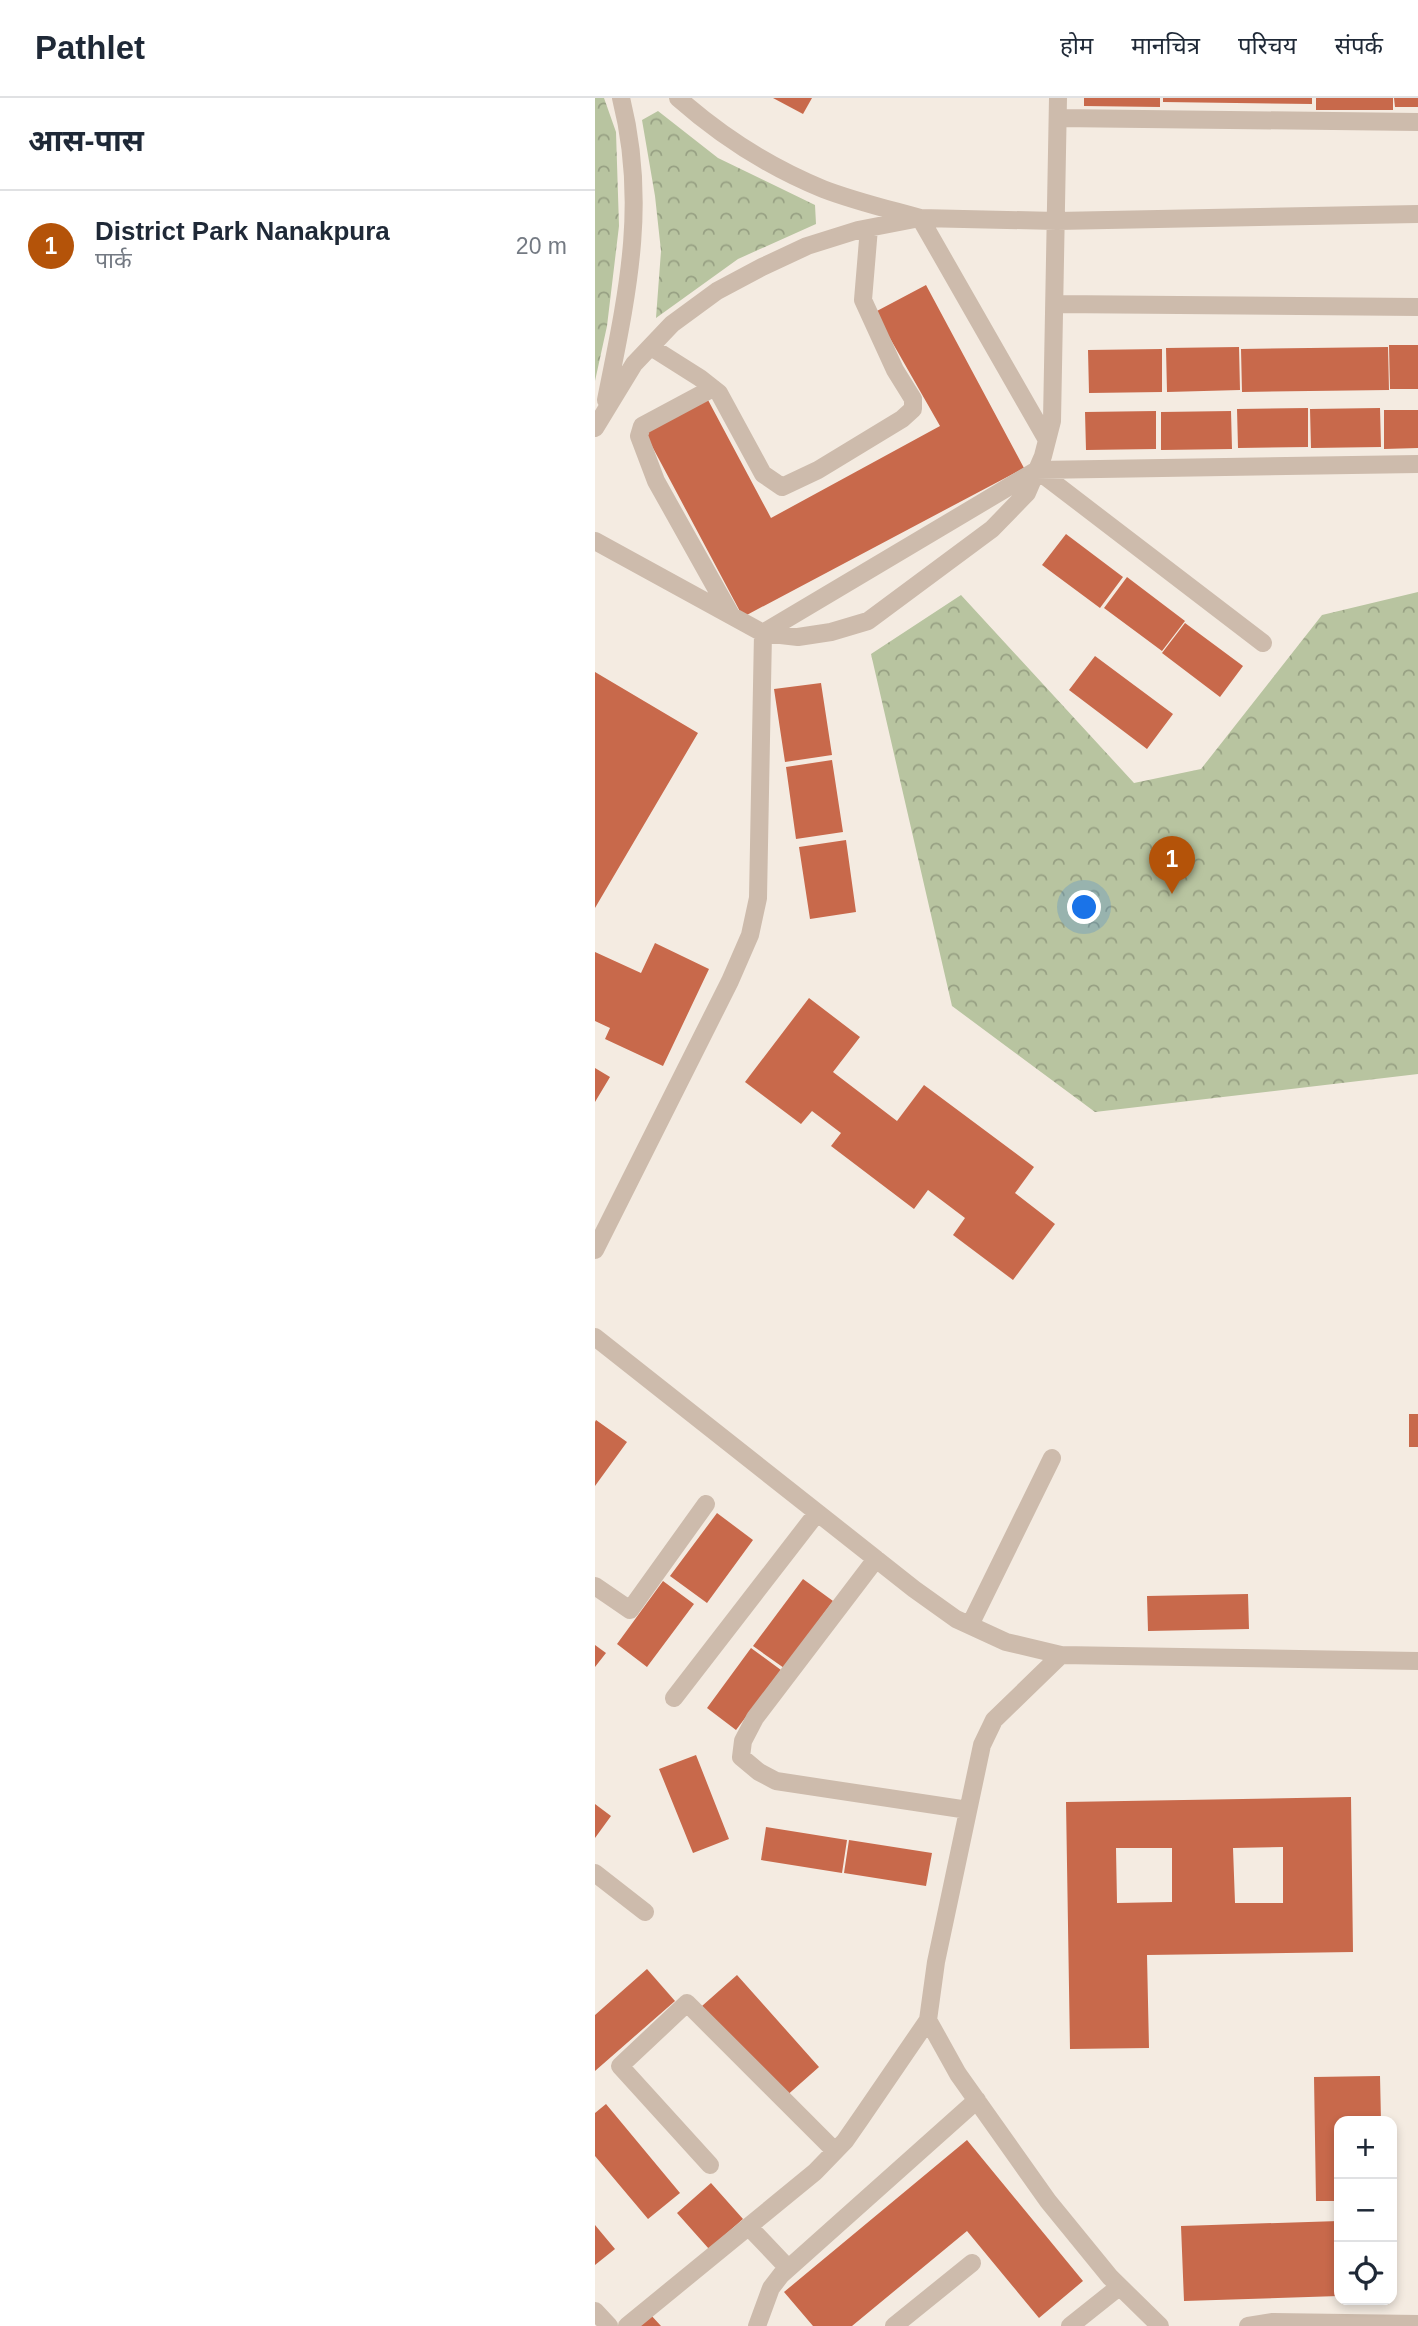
<!DOCTYPE html>
<html lang="hi">
<meta charset="utf-8">
<style>
:root{--surface:#fff;--page:#f6f6f7;--text:#1f2937;--muted:#747a83;--line:#e0e1e3;--accent:#b45309}
body{margin:0;font-family:Helvetica,"Noto Sans Devanagari",sans-serif;background:var(--page);color:var(--text)}
.controls{position:absolute;right:21px;bottom:21px;display:grid;overflow:hidden;border-radius:14px;box-shadow:0 4px 10px #0003}
.controls button{width:63px;height:63px;display:grid;place-items:center;padding:0;border:0;border-bottom:2px solid var(--line);background:var(--surface);color:var(--text);font:35px sans-serif}
.you{position:absolute;left:490px;top:810px;width:24px;height:24px;margin:-18px;border:5px solid #fff;border-radius:50%;background:#1a73e8;box-shadow:0 0 0 10px #1a73e833}
.badge{display:grid;place-items:center;width:46px;height:46px;border-radius:50%;background:var(--accent);color:#fff;font-size:23px;font-weight:700}
.pin{position:absolute;translate:-50% -58px;filter:drop-shadow(0 2px 4px #0008)}
.pin::after{content:'';position:absolute;top:37px;width:24px;height:21px;background:inherit;clip-path:polygon(0 0,100% 0,50% 100%)}
.list{margin:0;padding:0;list-style:none}
h2{display:flex;justify-content:space-between;align-items:center;height:91px;margin:0;padding:0 28px;font-size:30px}
h2 small{font-size:23px;font-weight:400;color:var(--muted)}
.list li{display:grid;grid-template-columns:46px 1fr auto;gap:21px;align-items:center;box-sizing:border-box;height:112px;padding:0 28px;border-top:2px solid var(--line)}
.list b{display:block;font-size:26px;white-space:nowrap}
.list p{margin:0;font-size:23px;white-space:nowrap;color:var(--muted)}
.list em{font-size:23px;font-style:normal;color:var(--muted)}
.icon{flex:none;width:38px;height:38px;fill:none;stroke:currentColor;stroke-width:2;stroke-linecap:round;stroke-linejoin:round}
.map{position:relative;flex:none;width:823px;height:2228px;overflow:hidden}
header{display:flex;align-items:center;gap:42px;box-sizing:border-box;height:98px;padding:0 35px;background:var(--surface);border-bottom:2px solid var(--line)}
header strong{font-size:33px}
nav{display:flex;gap:38px;margin-inline-start:auto;font-size:24px}
main{display:flex}
aside{flex:1;background:var(--surface)}
.map>svg:first-child{display:block}
.park{fill:url(#park-crowns)}
.building{fill:#c8694b;fill-rule:evenodd}
.lines{fill:none;stroke-linecap:round;stroke-linejoin:round}
.minor{stroke:#cdbbac;stroke-width:18}
</style>
<header>
<strong>Pathlet</strong>
<nav><a>होम</a><a>मानचित्र</a><a>परिचय</a><a>संपर्क</a></nav>
</header>
<main>
<aside>
<h2>आस-पास<small></small></h2>
<ul class="list">
<li><span class="badge">1</span><div><b>District Park Nanakpura</b><p>पार्क</p></div><em>20 m</em></li>
</ul>
</aside>
<div class="map">
<svg width="823" height="2228" viewBox="0 0 823 2228">
<defs>
<pattern id="park-crowns" width="20" height="18" patternUnits="userSpaceOnUse" patternTransform="scale(1.75)"><rect width="20" height="18" fill="#b8c4a0"/><path d="M2 6a3 3 0 1 1 6 0M12 15a3 3 0 1 1 6 0" fill="none" stroke="#97a083"/></pattern>
</defs>
<rect width="100%" height="100%" fill="#f4ebe1"/>
<path class="park" d="M 0,0 L 9,0 L 21,34 L 24,128 L 12,228 L 0,283 Z
M 63,13 L 123,60 L 220,107 L 221,126 L 143,161 L 61,220 L 66,153 L 60,98 L 47,22 Z
M 823,494 L 823,976 L 500,1014 L 357,908 L 276,556 L 366,497 L 539,685 L 606,671 L 727,517 Z"/>
<path class="building" d="M 178,0 L 217,0 L 208,16 Z
M 489,0 L 565,0 L 565,9 L 489,8 Z
M 568,0 L 717,0 L 717,6 L 568,4 Z
M 721,0 L 798,0 L 798,12 L 721,12 Z
M 799,0 L 823,0 L 823,9 L 800,9 Z
M 331,187 L 429,370 L 148,519 L 50,335 L 113,302 L 176,420 L 345,328 L 280,214 Z
M 794,247 L 823,247 L 823,291 L 795,291 Z
M 644,249 L 645,292 L 572,294 L 571,250 Z
M 793,249 L 794,292 L 647,294 L 646,251 Z
M 567,251 L 567,294 L 494,295 L 493,252 Z
M 713,310 L 713,349 L 643,350 L 642,311 Z
M 785,310 L 786,349 L 716,350 L 715,311 Z
M 789,312 L 823,312 L 823,350 L 789,351 Z
M 561,313 L 561,351 L 491,352 L 490,314 Z
M 636,313 L 637,351 L 566,352 L 566,314 Z
M 471,436 L 528,479 L 505,510 L 447,467 Z
M 532,479 L 590,523 L 567,553 L 509,510 Z
M 590,525 L 648,568 L 625,599 L 567,555 Z
M 500,558 L 578,616 L 552,651 L 474,592 Z
M 0,574 L 103,635 L 0,810 Z
M 226,585 L 237,657 L 190,664 L 179,591 Z
M 237,662 L 248,734 L 201,741 L 191,669 Z
M 251,742 L 261,814 L 215,821 L 204,749 Z
M 60,845 L 114,871 L 68,968 L 10,941 L 15,930 L 0,923 L 0,854 L 46,875 Z
M 214,900 L 265,939 L 238,974 L 302,1023 L 329,987 L 439,1069 L 420,1095 L 460,1126 L 418,1182 L 358,1137 L 370,1120 L 333,1092 L 319,1111 L 236,1048 L 246,1035 L 217,1013 L 206,1026 L 150,984 Z
M 0,970 L 15,979 L 0,1004 Z
M 814,1316 L 823,1316 L 823,1349 L 814,1349 Z
M 1,1322 L 32,1344 L 0,1388 L 0,1324 Z
M 122,1415 L 158,1442 L 112,1505 L 75,1478 Z
M 208,1481 L 238,1503 L 189,1570 L 158,1548 Z
M 68,1483 L 99,1506 L 52,1569 L 22,1546 Z
M 653,1496 L 654,1531 L 553,1533 L 552,1498 Z
M 0,1547 L 11,1555 L 0,1569 Z
M 156,1550 L 186,1572 L 141,1632 L 112,1610 Z
M 101,1657 L 134,1741 L 98,1755 L 64,1671 Z
M 756,1699 L 758,1854 L 552,1857 L 554,1950 L 475,1951 L 471,1704 ZM 688,1749 L 688,1805 L 640,1805 L 638,1750 ZM 521,1750 L 577,1750 L 577,1804 L 522,1805 Z
M 0,1706 L 16,1718 L 0,1740 Z
M 171,1729 L 252,1742 L 247,1775 L 166,1762 Z
M 254,1742 L 337,1755 L 331,1788 L 249,1775 Z
M 52,1871 L 80,1903 L 0,1973 L 0,1917 Z
M 142,1877 L 224,1969 L 189,2000 L 107,1908 Z
M 785,1978 L 786,2023 L 744,2023 L 744,2103 L 721,2103 L 719,1979 Z
M 11,2006 L 85,2095 L 53,2121 L 0,2058 L 0,2015 Z
M 372,2042 L 488,2183 L 444,2220 L 372,2133 L 257,2228 L 218,2228 L 189,2194 Z
M 116,2085 L 148,2121 L 114,2151 L 82,2115 Z
M 744,2123 L 744,2198 L 589,2203 L 586,2128 Z
M 0,2127 L 20,2151 L 0,2167 Z
M 54,2215 L 66,2228 L 39,2228 Z"/>
<g class="lines">
<path class="minor" d="M 83,0 C 126,38 174,69 228,91 C 259,103 293,111 325,120 L 452,342
M 463,20 L 823,24
M 460,206 L 823,209
M 56,249 L 105,280 L 124,295 L 168,376 L 187,389 L 223,372 L 307,321 L 318,311 L 318,301 L 300,272 L 268,202 L 274,130
M 118,290 L 47,328 L 44,338 L 61,383 L 136,517
M 11,302 C 32,197 53,106 26,0
M 0,330 L 39,266 L 77,226 L 122,193 L 167,169 L 212,148 L 263,132 L 325,120 L 462,123 L 823,116
M 442,372 L 668,545
M 0,443 L 168,535 L 203,539 L 236,534 L 273,523 L 397,431 L 432,395 L 448,358 L 457,323 L 463,0
M 168,535 L 442,372 L 823,366
M 0,1152 L 135,883 L 155,837 L 163,800 L 168,535
M 0,1239 L 319,1491 L 361,1521 L 411,1544 L 466,1557 L 399,1622 L 387,1647 L 341,1864 L 333,1922 L 363,1976 L 453,2103 L 515,2179 L 565,2228
M 281,1461 L 160,1620 L 148,1643 L 146,1659 L 164,1674 L 181,1683 L 373,1712
M 0,1488 L 35,1512 L 111,1406
M 375,1527 L 457,1360
M 466,1557 L 823,1563
M 79,1600 L 222,1415
M 0,1775 L 50,1814
M 115,2067 L 25,1968 L 92,1905 L 240,2053
M 154,2129 L 193,2170
M 0,2213 L 14,2228
M 32,2228 L 220,2074 L 250,2043 L 266,2020 L 333,1922
M 162,2228 L 176,2190 L 186,2177 L 382,2002
M 299,2228 L 377,2165
M 475,2228 L 524,2189
M 653,2228 L 678,2224 L 823,2226"/>
</g>
</svg>
<div class="controls">
<button>+</button>
<button>−</button>
<button><svg class="icon" aria-label="locate" viewBox="0 0 24 24"><circle cx="12" cy="12" r="6"/><path d="M12 2v4M12 18v4M2 12h4M18 12h4"/></svg></button>
</div>
<div class="you"></div>
<div class="pin badge" style="left:577px;top:796px">1</div>
</div>
</main>
